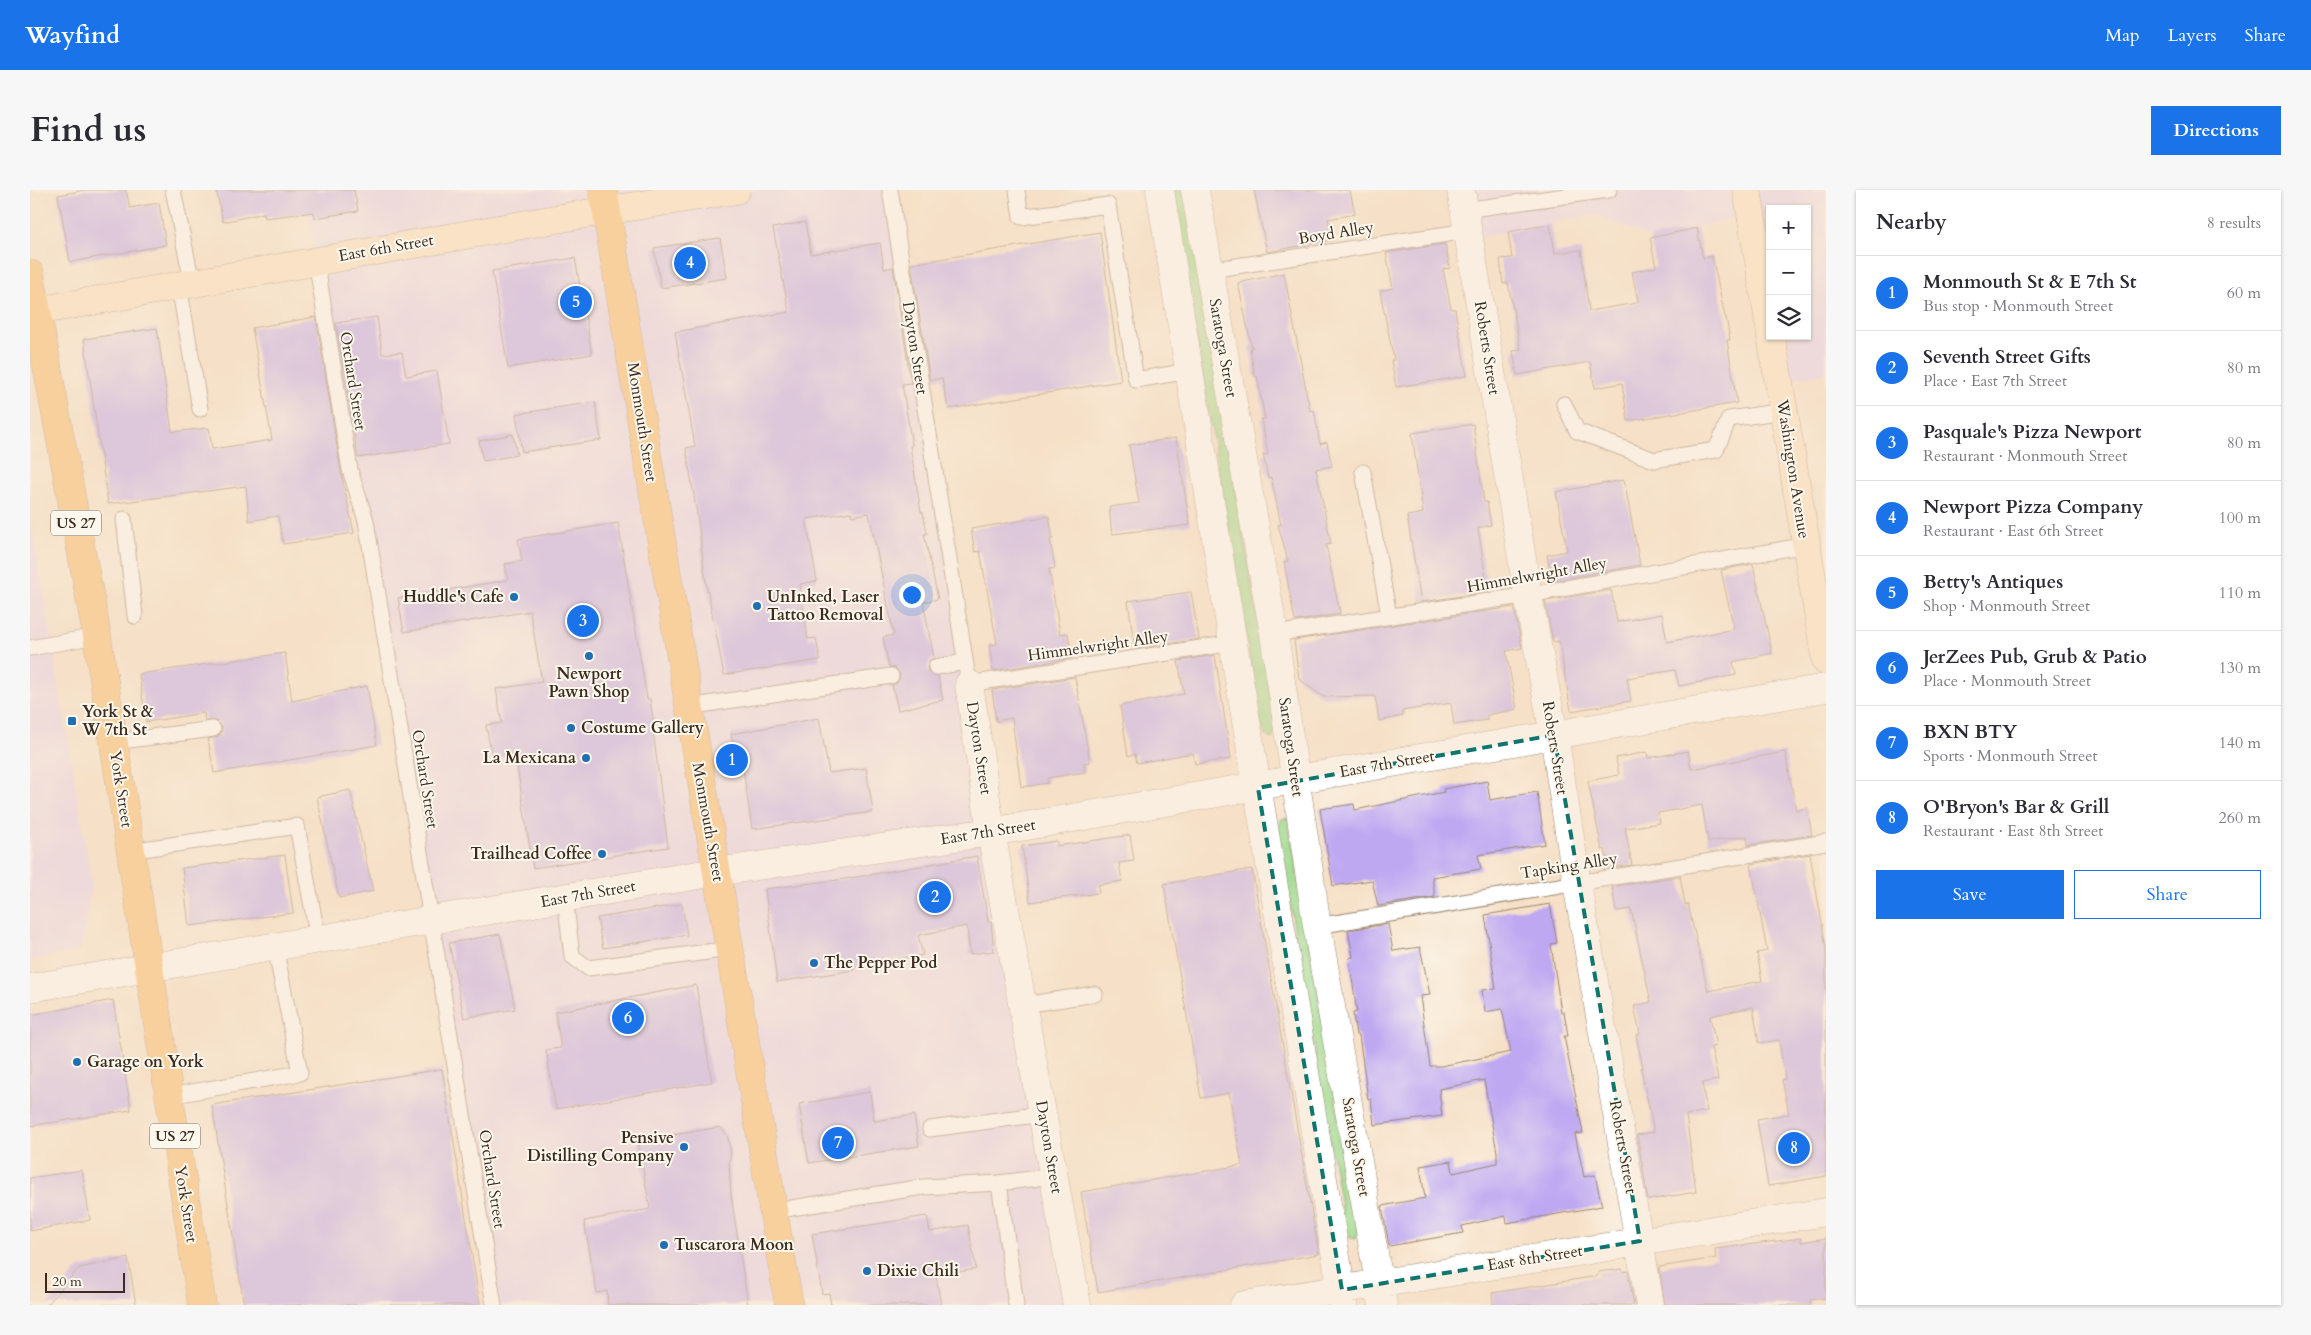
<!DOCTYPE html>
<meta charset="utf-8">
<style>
:root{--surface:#fff;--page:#f7f7f7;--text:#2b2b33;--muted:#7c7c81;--line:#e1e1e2;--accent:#1a73e8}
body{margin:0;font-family:Cardo,serif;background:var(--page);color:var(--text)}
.controls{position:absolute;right:15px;top:15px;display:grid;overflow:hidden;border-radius:0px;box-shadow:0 1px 4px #0004}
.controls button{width:45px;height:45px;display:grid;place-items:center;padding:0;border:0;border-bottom:1px solid var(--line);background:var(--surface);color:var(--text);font:25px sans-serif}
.scale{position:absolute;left:15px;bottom:12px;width:80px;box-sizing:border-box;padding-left:5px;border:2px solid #3b2a1e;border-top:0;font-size:14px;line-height:18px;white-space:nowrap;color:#3b2a1e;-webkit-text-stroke:4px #fbf7ec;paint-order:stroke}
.you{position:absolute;left:881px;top:404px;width:18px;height:18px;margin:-12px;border:4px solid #fff;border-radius:50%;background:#1a73e8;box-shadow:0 0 0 8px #1a73e833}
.badge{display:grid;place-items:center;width:32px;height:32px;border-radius:50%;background:var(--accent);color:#fff;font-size:16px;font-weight:700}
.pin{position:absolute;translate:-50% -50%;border:2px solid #fff;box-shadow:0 1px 5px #0006}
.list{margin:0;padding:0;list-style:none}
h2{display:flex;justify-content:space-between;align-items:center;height:65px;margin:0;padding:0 20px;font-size:21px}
h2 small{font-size:16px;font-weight:400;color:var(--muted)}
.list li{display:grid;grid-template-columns:32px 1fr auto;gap:15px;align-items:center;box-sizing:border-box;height:75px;padding:0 20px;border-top:1px solid var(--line)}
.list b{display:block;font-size:19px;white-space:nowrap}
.list p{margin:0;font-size:16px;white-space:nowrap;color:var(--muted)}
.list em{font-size:16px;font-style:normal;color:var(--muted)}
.actions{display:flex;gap:10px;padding:15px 20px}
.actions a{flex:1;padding:11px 0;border:1px solid var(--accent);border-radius:0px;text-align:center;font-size:18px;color:var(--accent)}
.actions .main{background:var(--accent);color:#fff}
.icon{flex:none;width:28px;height:28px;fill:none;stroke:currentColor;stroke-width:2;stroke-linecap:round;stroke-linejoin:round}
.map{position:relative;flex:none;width:1796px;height:1115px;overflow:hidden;border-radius:0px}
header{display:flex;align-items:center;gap:30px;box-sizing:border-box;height:70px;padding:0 25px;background:var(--accent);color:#fff}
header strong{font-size:24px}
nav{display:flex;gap:28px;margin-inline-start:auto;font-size:18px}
.intro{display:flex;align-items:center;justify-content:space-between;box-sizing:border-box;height:120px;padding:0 30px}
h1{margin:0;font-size:35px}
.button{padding:12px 22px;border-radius:0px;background:var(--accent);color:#fff;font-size:18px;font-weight:700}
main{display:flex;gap:30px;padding:0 30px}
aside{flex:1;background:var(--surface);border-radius:0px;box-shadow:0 1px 4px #0004}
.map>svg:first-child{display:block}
.built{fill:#e5d3f1}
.green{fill:#9dd98c;stroke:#6c8255}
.building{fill:#bea8f2}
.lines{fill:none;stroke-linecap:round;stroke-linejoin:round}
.lane-casing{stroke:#988572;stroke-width:17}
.street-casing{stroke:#988572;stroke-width:29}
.secondary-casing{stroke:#988572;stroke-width:29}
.primary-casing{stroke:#988572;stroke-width:29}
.lane{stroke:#fff;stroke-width:15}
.street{stroke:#fff;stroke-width:28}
.secondary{stroke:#fde5c5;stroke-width:28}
.primary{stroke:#fbbd6e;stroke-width:28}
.marked{fill:none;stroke:#0f766e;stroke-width:4;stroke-dasharray:10 6;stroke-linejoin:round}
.poi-dot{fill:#1f6fb2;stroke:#fbf7ec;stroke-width:2}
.labels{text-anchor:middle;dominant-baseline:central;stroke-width:4;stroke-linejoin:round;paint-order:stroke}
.shield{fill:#fbf7ec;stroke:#75685c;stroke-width:1}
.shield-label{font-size:15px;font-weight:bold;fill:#3b2a1e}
.street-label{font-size:16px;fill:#3b2a1e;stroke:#fbf7ec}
.poi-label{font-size:16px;font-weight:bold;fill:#3b2a1e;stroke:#fbf7ec;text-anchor:start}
</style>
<header>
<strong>Wayfind</strong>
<nav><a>Map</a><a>Layers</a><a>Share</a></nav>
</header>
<div class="intro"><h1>Find us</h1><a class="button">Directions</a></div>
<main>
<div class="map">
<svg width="1796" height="1115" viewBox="0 0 1796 1115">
<rect width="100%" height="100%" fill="#fbf7ec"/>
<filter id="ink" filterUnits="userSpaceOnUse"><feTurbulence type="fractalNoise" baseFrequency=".02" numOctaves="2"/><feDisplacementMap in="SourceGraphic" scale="10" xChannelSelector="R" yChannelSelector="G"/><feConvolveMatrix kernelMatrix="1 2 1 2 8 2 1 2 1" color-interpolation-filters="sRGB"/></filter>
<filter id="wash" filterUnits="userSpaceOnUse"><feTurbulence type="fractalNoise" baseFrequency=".0096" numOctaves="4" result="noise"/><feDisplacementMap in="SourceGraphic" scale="20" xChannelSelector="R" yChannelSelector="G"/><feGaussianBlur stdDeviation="1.12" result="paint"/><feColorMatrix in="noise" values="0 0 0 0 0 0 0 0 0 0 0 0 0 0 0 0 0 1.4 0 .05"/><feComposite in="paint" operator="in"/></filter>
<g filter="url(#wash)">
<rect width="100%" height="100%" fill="#f6e0c7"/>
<path class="built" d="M 274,0 L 860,0 L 1047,1115 L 464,1115 Z
M 1431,0 L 1796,0 L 1796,183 L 1748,191 L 1741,146 L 1777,146 L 1777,19 L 1740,19 L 1740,138 L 1721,24 L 1620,48 L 1566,24 L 1439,50 Z
M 0,325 L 62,693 L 51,760 L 0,770 Z"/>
<path class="green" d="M 1142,0 L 1156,0 L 1245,533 L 1245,542 L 1242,549 L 1236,546 L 1231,535 Z
M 1256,628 L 1258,629 L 1328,1042 L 1325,1049 L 1319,1047 L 1315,1040 L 1249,647 L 1248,637 L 1252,629 Z"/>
<g id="blocks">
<path class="building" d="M 55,0 L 96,0 L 100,18 L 129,13 L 136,55 L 40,72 L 28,5 Z
M 186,0 L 324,0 L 328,21 L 285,28 L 284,22 L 235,28 L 234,23 L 193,32 Z
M 1224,0 L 1320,0 L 1325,24 L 1298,29 L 1303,50 L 1237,62 Z
M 775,32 L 781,64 L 850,53 L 854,79 L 863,77 L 881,193 L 872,194 L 882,255 L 880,256 L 891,322 L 893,322 L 897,344 L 894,344 L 908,409 L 893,412 L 904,468 L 900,470 L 897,478 L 899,483 L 908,486 L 913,510 L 868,520 L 862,495 L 867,493 L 870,485 L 865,478 L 859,477 L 853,447 L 864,445 L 839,323 L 822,326 L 821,322 L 776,329 L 787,391 L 770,394 L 778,449 L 786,448 L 790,470 L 694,485 L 675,387 L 667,324 L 656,258 L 665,256 L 645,142 L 759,122 L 743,38 Z
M 1520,34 L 1525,63 L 1551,60 L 1559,121 L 1606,113 L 1608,111 L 1602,82 L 1626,77 L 1620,48 L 1667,38 L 1673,68 L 1682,66 L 1695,127 L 1696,127 L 1700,150 L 1697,150 L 1707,213 L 1598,231 L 1592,193 L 1565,198 L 1560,172 L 1487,185 L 1483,161 L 1491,160 L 1478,93 L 1473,94 L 1470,69 L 1482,68 L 1478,42 Z
M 1070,42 L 1091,191 L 918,219 L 912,188 L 900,190 L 881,74 Z
M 690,48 L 697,88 L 631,98 L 624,58 Z
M 1415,54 L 1420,78 L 1413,79 L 1421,119 L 1425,119 L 1437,186 L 1366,197 L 1361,170 L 1364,170 L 1350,101 L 1363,98 L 1356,63 Z
M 545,68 L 562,164 L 478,178 L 462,81 Z
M 1254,83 L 1280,221 L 1284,220 L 1290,254 L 1297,252 L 1302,276 L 1286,279 L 1301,354 L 1296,355 L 1310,424 L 1265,431 L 1254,372 L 1258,371 L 1248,335 L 1251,335 L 1241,287 L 1238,288 L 1233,265 L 1238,264 L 1231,229 L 1235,229 L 1227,186 L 1225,187 L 1220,158 L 1222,158 L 1208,93 Z
M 286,127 L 311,282 L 324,343 L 253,354 L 248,326 L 219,331 L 216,296 L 78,314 L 54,149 L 127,138 L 142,242 L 179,238 L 182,259 L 242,250 L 222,138 Z
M 347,127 L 352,164 L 372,162 L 376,186 L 407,181 L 419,254 L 328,268 L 306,133 Z
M 565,212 L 571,250 L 492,262 L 486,224 Z
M 1443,234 L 1454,312 L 1457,312 L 1461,335 L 1448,338 L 1458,402 L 1391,412 L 1377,326 L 1393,323 L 1382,243 Z
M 483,244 L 487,265 L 453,271 L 449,251 Z
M 1146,248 L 1160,335 L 1082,344 L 1079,317 L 1109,313 L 1099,255 Z
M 1594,290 L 1610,375 L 1522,391 L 1517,365 L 1537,361 L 1526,302 Z
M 1019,326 L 1023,349 L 1020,349 L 1025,378 L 1019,379 L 1030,444 L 1038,443 L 1042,468 L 963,481 L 959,455 L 967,454 L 950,361 L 945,362 L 941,339 Z
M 588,333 L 617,509 L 620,509 L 625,540 L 623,541 L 638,657 L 503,678 L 485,563 L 462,567 L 456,535 L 472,533 L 466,499 L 512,492 L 500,421 L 374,442 L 368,408 L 478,390 L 475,374 L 492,371 L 488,349 Z
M 1723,374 L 1742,463 L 1703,472 L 1706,485 L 1649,496 L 1645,480 L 1597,488 L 1601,511 L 1541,521 L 1529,451 L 1523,452 L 1515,411 L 1581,400 L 1587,432 L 1632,424 L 1637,452 L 1704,439 L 1691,380 Z
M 1161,402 L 1169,449 L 1105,459 L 1098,411 Z
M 1484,417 L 1492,458 L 1476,461 L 1487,519 L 1457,525 L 1457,530 L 1424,535 L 1421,513 L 1372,521 L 1373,526 L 1349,531 L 1345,506 L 1293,507 L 1269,489 L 1264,450 Z
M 255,463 L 262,511 L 337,496 L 347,555 L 184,583 L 178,549 L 188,547 L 191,543 L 192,537 L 187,531 L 175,531 L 174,523 L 116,532 L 109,484 Z
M 1185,465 L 1201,569 L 1165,574 L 1163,563 L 1107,573 L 1105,564 L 1098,566 L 1090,516 L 1154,504 L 1148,471 Z
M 1045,487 L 1060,572 L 1054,573 L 1055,582 L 1017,588 L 1018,593 L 991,597 L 982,528 L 966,531 L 962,500 Z
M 789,528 L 799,583 L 836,578 L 843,622 L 722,639 L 712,571 L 706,573 L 701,544 Z
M 1658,561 L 1661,579 L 1755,562 L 1766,620 L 1777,618 L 1782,645 L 1718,655 L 1717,646 L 1678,652 L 1672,615 L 1628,623 L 1630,633 L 1595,638 L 1602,675 L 1579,678 L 1575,659 L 1572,660 L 1558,591 L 1589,585 L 1586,568 L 1617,562 L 1618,568 Z
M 1457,591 L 1460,610 L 1507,602 L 1515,654 L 1448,665 L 1451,679 L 1402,687 L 1405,707 L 1348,716 L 1342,690 L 1303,696 L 1290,619 L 1324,614 L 1325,620 L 1414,602 L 1413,599 Z
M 320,600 L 343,701 L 309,708 L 287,607 Z
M 1100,645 L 1104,671 L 1089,673 L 1092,691 L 1068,695 L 1069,703 L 1000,712 L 992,656 L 1027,651 L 1027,656 Z
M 1780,664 L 1796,758 L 1796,986 L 1738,996 L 1727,929 L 1759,924 L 1752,890 L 1755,889 L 1749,850 L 1729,853 L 1723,817 L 1680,826 L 1686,856 L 1681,857 L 1688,890 L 1672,893 L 1677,921 L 1656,925 L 1666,1002 L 1618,1010 L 1607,945 L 1624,942 L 1611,878 L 1613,878 L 1606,845 L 1610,844 L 1604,816 L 1621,812 L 1601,719 L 1586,721 L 1582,697 L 1650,686 L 1655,715 L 1658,714 L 1678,801 L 1732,791 L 1727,763 L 1737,761 L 1721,674 Z
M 255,665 L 263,723 L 159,736 L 152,678 Z
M 947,666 L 958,732 L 961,732 L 964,761 L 940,764 L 937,736 L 888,745 L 893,765 L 823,776 L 824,780 L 747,792 L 735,699 L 815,689 Z
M 1222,679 L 1289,1064 L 1068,1102 L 1051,1002 L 1212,975 L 1199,903 L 1171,908 L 1134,694 Z
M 652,714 L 657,745 L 573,758 L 567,728 Z
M 1520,714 L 1527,753 L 1521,754 L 1531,822 L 1534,822 L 1538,846 L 1534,846 L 1553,943 L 1545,944 L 1554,987 L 1565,985 L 1572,1016 L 1477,1033 L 1476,1026 L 1432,1036 L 1433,1043 L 1359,1056 L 1352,1016 L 1395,1008 L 1390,976 L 1421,971 L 1423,983 L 1467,973 L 1467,962 L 1454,890 L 1409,899 L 1412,926 L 1344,935 L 1341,909 L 1338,909 L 1329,845 L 1326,845 L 1323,823 L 1327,822 L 1319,768 L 1323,767 L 1318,740 L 1358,734 L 1363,761 L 1390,757 L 1400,805 L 1390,806 L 1400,876 L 1411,876 L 1481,862 L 1472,819 L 1455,822 L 1452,800 L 1466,799 L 1455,725 Z
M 470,744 L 485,819 L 434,828 L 419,753 Z
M 666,795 L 682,892 L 526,919 L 516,860 L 531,858 L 525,822 Z
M 83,810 L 101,920 L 0,936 L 0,825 Z
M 412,879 L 450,1115 L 214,1115 L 182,915 Z
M 840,902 L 844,931 L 884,925 L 889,956 L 779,973 L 769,914 Z
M 690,937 L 697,945 L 701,963 L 699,972 L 701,1005 L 718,1115 L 578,1115 L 577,1101 L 567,1103 L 554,1031 L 620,1019 L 608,951 Z
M 52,980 L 60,1030 L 0,1041 L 0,988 Z
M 897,1026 L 900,1042 L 938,1035 L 946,1079 L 906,1086 L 911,1115 L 801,1115 L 799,1103 L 792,1104 L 782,1044 Z
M 1771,1048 L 1771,1052 L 1796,1048 L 1796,1108 L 1780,1110 L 1781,1115 L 1635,1115 L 1629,1077 L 1686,1068 L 1685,1059 Z
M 98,1068 L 106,1115 L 17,1115 L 49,1078 Z
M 1592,1079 L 1593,1082 L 1598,1081 L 1604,1115 L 1463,1115 L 1462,1103 L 1568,1086 L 1568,1082 Z"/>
</g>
</g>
<g filter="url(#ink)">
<use href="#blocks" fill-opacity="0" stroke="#988572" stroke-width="1"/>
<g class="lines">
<defs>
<path id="lane" d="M 143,0 L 162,92
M 860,0 L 939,494 L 1203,453
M 987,0 L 991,27 L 1078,15 L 1106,190 L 1159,181
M 1434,20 L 1579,0
M 286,70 L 320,280 L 336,331 L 464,1115
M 1180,80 L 1437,41
M 149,95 L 170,219
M 1534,214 L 1547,241 L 1624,270 L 1686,260 L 1699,229 L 1754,221
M 1333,282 L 1359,426
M 94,329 L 105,426
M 1244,444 L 1498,405 L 1776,355
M 0,458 L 67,446
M 906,477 L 935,472
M 658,517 L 861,486
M 84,552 L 183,539
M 100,661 L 267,636 L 288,749
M 535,708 L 542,766 L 558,778 L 700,759
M 1287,736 L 1796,652
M 993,815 L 1065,804
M 139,906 L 270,883 L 245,756
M 900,939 L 1013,924
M 969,993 L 986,1115
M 743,1021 L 893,997 L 969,993 L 1024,986"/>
<path id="street" d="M 1130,0 L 1203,453 L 1314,1115
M 1165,0 L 1244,444 L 1287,736 L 1353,1115
M 1431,0 L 1498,405 L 1524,545 L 1547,693 L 1620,1115
M 939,494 L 961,642 L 1047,1115
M 0,798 L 686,682 L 961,642 L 1796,498
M 1214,1115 L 1796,1022"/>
<path id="secondary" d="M 1717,0 L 1740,138
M 6,121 L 543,26 L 706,0
M 1741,146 L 1796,471"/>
<path id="primary" d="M 573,0 L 759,1115
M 0,84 L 67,446 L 172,1115"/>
</defs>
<use href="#lane" class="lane-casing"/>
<use href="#street" class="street-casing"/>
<use href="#secondary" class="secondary-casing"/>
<use href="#primary" class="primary-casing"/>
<use href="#lane" class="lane"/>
<use href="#street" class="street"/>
<use href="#secondary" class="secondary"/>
<use href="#primary" class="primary"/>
</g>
</g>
<path d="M0 0H1796V1115H0ZM 1524,545 L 1610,1051 L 1312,1100 L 1228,598 Z" fill="#f6e0c7" fill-opacity=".55" fill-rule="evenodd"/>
<path class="marked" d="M 1524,545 L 1610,1051 L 1312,1100 L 1228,598 Z"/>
<g class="poi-dot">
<circle cx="484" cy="407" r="5"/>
<circle cx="727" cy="416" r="5"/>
<circle cx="559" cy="466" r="5"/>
<rect x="37" y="526" width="10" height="10" rx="2.5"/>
<circle cx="541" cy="538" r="5"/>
<circle cx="556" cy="568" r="5"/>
<circle cx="572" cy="664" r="5"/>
<circle cx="784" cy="773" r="5"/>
<circle cx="47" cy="872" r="5"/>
<circle cx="654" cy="957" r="5"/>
<circle cx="634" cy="1055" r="5"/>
<circle cx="837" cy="1081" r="5"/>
</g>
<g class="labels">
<g class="shield">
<rect x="21" y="320.5" width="50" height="25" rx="4"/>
<rect x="120" y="933.5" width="50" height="25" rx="4"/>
</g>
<g class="shield-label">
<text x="46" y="333">US 27</text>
<text x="145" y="946">US 27</text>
</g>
<g class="street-label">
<text transform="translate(1306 43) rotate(-9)">Boyd Alley</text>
<text transform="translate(356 58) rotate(-10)">East 6th Street</text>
<text transform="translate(885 158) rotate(81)">Dayton Street</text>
<text transform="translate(1193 158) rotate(80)">Saratoga Street</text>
<text transform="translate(1457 158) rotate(81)">Roberts Street</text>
<text transform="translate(323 191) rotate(81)">Orchard Street</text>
<text transform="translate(612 232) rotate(81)">Monmouth Street</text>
<text transform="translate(1763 279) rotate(81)">Washington Avenue</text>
<text transform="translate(1507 385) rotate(-10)">Himmelwright Alley</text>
<text transform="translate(1068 456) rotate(-8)">Himmelwright Alley</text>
<text transform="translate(1261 557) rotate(82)">Saratoga Street</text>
<text transform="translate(949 558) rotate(81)">Dayton Street</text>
<text transform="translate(1525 558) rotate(81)">Roberts Street</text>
<text transform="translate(1357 574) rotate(-10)">East 7th Street</text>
<text transform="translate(395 589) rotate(81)">Orchard Street</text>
<text transform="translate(91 599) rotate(81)">York Street</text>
<text transform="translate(678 632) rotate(80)">Monmouth Street</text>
<text transform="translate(958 642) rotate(-9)">East 7th Street</text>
<text transform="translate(1539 676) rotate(-9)">Tapking Alley</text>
<text transform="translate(558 704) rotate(-10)">East 7th Street</text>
<text transform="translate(1019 957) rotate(80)">Dayton Street</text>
<text transform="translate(1326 957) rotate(80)">Saratoga Street</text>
<text transform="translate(1593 957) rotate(80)">Roberts Street</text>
<text transform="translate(462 989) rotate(81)">Orchard Street</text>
<text transform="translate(156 1014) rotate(81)">York Street</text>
<text transform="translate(1505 1068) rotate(-9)">East 8th Street</text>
</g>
<g class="poi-label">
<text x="474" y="407" text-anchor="end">Huddle's Cafe</text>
<text x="737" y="407">UnInked, Laser<tspan x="737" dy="18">Tattoo Removal</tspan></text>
<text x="559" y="484" text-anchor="middle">Newport<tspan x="559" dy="18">Pawn Shop</tspan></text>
<text x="52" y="522">York St &amp;<tspan x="52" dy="18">W 7th St</tspan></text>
<text x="551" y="538">Costume Gallery</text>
<text x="546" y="568" text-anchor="end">La Mexicana</text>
<text x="562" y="664" text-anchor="end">Trailhead Coffee</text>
<text x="794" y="773">The Pepper Pod</text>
<text x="57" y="872">Garage on York</text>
<text x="644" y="948" text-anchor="end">Pensive<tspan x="644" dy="18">Distilling Company</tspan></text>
<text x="644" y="1055">Tuscarora Moon</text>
<text x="847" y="1081">Dixie Chili</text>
</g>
</g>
</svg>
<div class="controls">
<button>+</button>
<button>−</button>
<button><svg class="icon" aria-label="layers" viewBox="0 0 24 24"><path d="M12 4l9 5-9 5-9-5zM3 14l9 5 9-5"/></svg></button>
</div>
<div class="scale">20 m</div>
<div class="you"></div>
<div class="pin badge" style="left:702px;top:570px">1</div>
<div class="pin badge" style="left:905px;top:707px">2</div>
<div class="pin badge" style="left:553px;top:431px">3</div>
<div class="pin badge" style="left:660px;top:73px">4</div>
<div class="pin badge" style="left:546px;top:112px">5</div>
<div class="pin badge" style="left:598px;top:828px">6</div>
<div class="pin badge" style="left:808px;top:953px">7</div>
<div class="pin badge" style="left:1764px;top:958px">8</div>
</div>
<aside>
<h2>Nearby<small>8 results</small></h2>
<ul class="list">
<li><span class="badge">1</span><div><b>Monmouth St &amp; E 7th St</b><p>Bus stop · Monmouth Street</p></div><em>60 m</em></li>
<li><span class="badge">2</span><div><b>Seventh Street Gifts</b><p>Place · East 7th Street</p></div><em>80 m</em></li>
<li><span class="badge">3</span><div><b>Pasquale's Pizza Newport</b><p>Restaurant · Monmouth Street</p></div><em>80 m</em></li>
<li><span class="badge">4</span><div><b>Newport Pizza Company</b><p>Restaurant · East 6th Street</p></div><em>100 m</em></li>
<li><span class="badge">5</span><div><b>Betty's Antiques</b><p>Shop · Monmouth Street</p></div><em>110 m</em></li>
<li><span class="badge">6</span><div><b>JerZees Pub, Grub &amp; Patio</b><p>Place · Monmouth Street</p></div><em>130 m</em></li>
<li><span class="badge">7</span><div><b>BXN BTY</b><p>Sports · Monmouth Street</p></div><em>140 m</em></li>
<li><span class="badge">8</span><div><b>O'Bryon's Bar &amp; Grill</b><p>Restaurant · East 8th Street</p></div><em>260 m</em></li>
</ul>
<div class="actions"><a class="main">Save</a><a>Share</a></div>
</aside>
</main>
